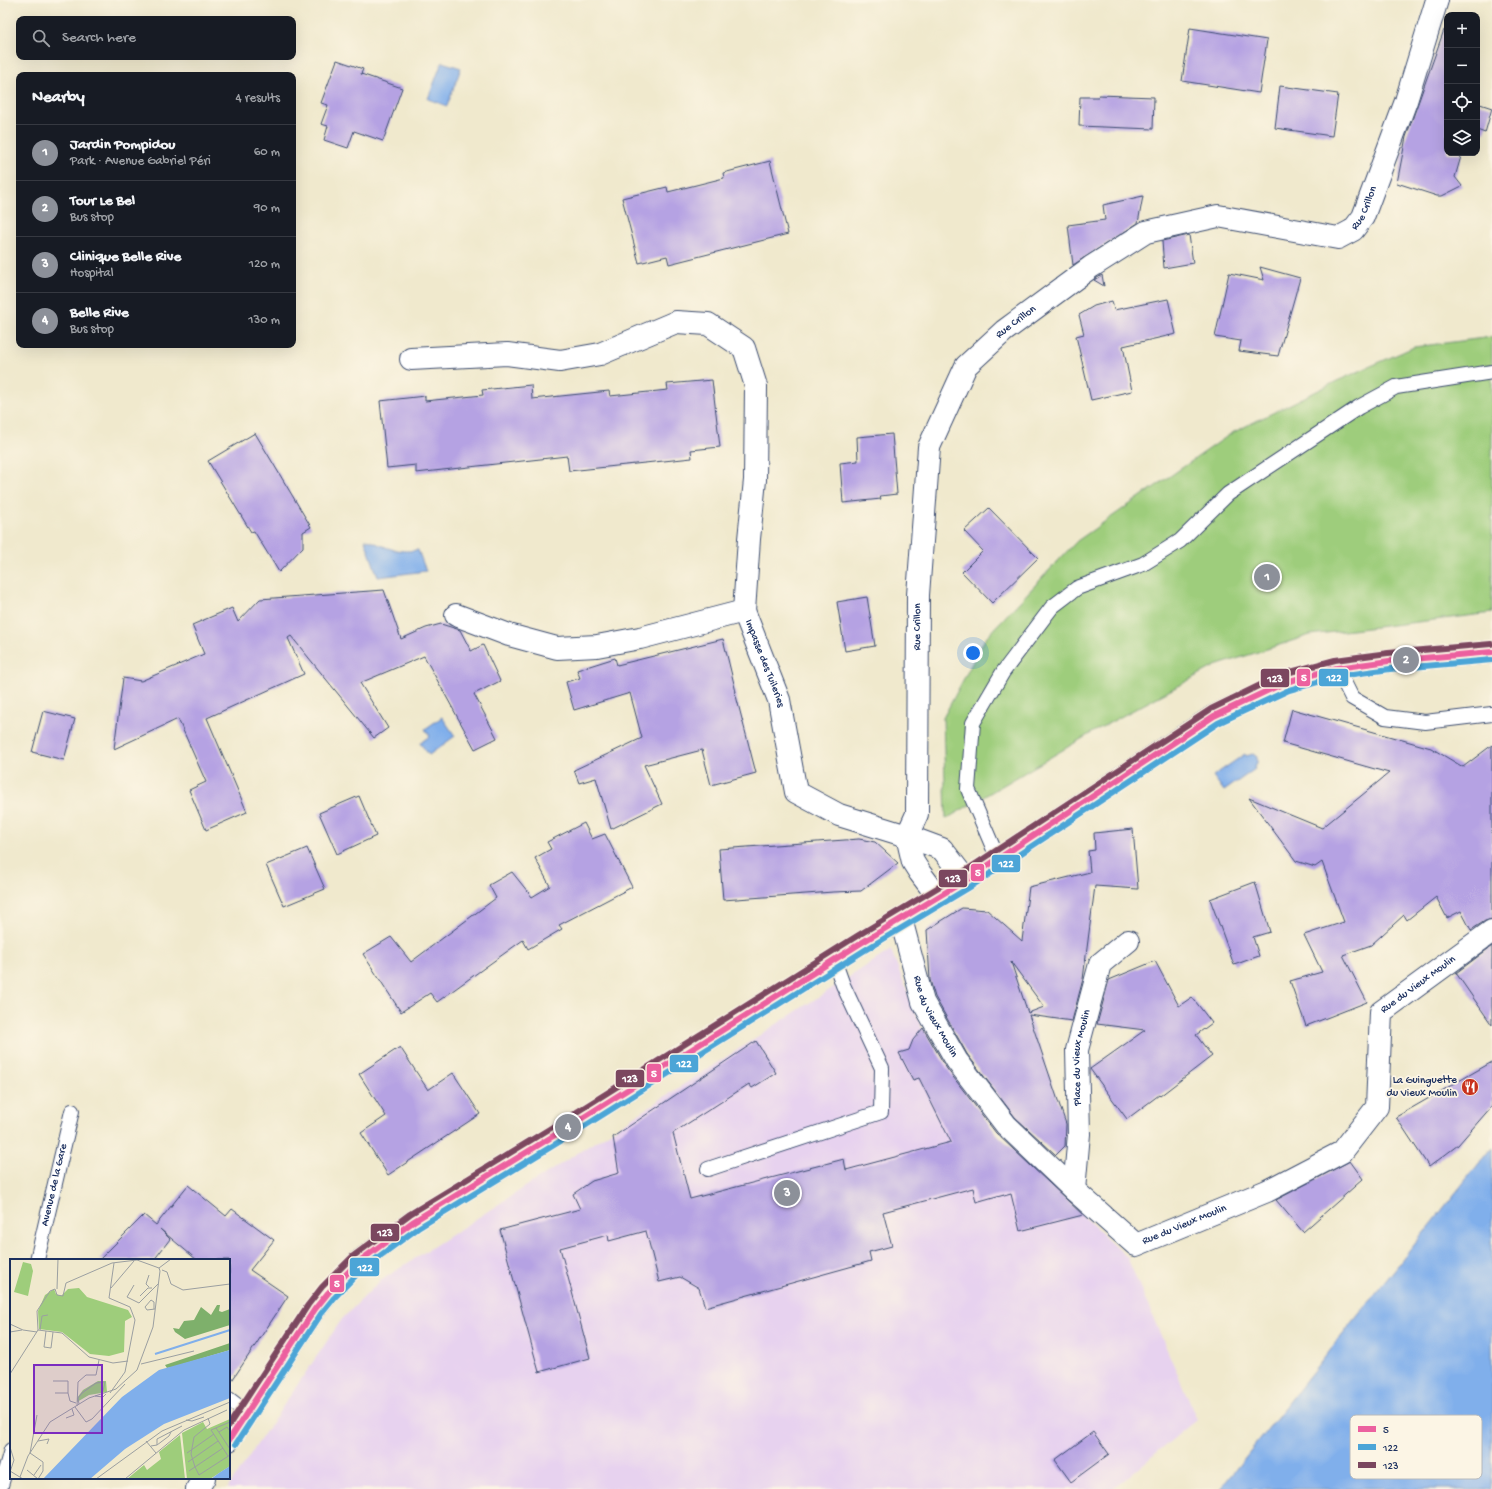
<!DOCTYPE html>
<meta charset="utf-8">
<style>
:root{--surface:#171b24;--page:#242831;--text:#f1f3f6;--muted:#9ea1a6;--line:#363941;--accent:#8c9099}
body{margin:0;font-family:"Gochi Hand",sans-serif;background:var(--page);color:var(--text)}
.controls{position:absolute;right:12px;top:12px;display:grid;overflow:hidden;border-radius:8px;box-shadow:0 4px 16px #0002}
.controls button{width:36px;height:36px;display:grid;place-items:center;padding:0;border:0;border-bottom:1px solid var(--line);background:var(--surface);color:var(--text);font:20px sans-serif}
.you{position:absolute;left:973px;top:653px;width:14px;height:14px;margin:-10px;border:3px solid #fff;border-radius:50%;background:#1a73e8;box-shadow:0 0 0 6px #1a73e833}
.badge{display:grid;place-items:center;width:26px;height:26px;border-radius:50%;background:var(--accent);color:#fff;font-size:13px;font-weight:700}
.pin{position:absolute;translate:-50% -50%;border:2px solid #fff;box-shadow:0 1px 4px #0006}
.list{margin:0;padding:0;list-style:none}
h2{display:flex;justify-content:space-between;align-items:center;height:52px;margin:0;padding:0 16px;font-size:17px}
h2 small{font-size:13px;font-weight:400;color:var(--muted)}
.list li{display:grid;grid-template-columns:26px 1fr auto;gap:12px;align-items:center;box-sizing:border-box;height:56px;padding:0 16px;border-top:1px solid var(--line)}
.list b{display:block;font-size:15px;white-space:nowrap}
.list p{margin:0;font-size:13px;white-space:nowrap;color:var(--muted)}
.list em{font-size:13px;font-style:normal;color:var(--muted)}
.icon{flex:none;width:22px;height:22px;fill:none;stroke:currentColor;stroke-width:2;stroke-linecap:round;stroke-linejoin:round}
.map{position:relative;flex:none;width:1492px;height:1489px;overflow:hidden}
.search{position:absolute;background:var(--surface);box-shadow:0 4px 16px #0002;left:16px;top:16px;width:280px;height:44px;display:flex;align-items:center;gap:10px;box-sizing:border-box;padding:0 14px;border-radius:8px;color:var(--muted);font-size:15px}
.panel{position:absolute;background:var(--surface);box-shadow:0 4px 16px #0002;left:16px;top:72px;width:280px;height:276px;border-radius:8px}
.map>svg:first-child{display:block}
.built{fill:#e7d2ef}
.green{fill:#9ecd7b;stroke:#5c7e6c}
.water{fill:#80afeb;stroke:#4e6fa4}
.building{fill:#b5a2e3;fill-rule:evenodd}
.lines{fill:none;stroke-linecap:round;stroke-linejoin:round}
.service-casing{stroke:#3b4b6f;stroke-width:16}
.minor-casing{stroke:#3b4b6f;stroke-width:24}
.secondary-casing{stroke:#3b4b6f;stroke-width:24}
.service{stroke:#fff;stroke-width:14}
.minor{stroke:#fff;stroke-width:22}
.secondary{stroke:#fff;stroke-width:22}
.bus-1-casing{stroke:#fcf5e5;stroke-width:9}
.bus-2-casing{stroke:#fcf5e5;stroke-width:9}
.bus-3-casing{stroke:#fcf5e5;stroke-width:9}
.bus-1{stroke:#ec619f;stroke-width:6}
.bus-2{stroke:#4ca5d7;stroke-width:6}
.bus-3{stroke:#7b475f;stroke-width:6}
.labels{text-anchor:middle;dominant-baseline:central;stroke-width:3.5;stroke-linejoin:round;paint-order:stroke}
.street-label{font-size:11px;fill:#1b2f5e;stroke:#fcf5e5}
.poi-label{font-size:11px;fill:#1b2f5e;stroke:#fcf5e5;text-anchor:end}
.inset-river{fill:none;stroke:#80afeb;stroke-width:2}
.inset-road{fill:none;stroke:#9b9fa1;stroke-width:1}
.view{fill:#7b2cbf;fill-opacity:0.15;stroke:#7b2cbf;stroke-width:2}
.inset-edge{fill:none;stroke:#1b2f5e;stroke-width:2}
.key{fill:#fcf5e5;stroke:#b8babc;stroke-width:1}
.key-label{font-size:11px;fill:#1b2f5e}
.line-badge{stroke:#fcf5e5;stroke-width:1.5}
.badge-label{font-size:11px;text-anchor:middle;font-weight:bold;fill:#fff}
</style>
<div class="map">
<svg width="1492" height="1489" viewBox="0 0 1492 1489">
<rect width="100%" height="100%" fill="#fcf5e5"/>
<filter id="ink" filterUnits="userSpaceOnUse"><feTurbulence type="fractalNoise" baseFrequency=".025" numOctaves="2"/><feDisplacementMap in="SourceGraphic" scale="8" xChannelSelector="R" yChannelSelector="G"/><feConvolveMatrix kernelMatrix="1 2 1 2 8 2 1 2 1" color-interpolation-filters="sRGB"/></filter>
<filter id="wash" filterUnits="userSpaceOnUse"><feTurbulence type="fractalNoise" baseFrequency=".012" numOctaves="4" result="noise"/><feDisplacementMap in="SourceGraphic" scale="16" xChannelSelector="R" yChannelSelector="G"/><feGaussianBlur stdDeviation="0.9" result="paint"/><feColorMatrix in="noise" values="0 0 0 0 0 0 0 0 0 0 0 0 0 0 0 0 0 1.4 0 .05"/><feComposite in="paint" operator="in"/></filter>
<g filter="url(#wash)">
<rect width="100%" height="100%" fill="#f0e9cd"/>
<path class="built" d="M 891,950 L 922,1029 L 991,1130 L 1127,1257 L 1197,1419 L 1113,1489 L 227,1489 L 342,1319 L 380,1281 Z"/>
<path class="green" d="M 1492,337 L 1492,613 L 1310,635 L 1215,666 L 1100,728 L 946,819 L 943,718 L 986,637 L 1077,541 L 1232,433 L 1337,381 L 1414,347 Z"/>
<path class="water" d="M 442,62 L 461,68 L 447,106 L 428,99 Z
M 365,540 C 372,540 376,544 383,546 C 394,551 406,552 418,550 L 426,571 L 378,577 Z
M 442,717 L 455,736 L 429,755 L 420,743 L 430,736 L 425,729 Z
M 1245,754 L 1246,756 L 1253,754 L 1257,757 L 1257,763 L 1254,767 L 1255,769 L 1224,791 L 1213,776 Z
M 1492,1147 L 1492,1489 L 1220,1489 Z"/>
<g id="blocks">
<path class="building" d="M 1190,28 L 1267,40 L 1259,93 L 1182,81 Z
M 1444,30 L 1447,30 L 1447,153 L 1462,153 L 1455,177 L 1462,186 L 1442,196 L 1437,196 L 1397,183 L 1406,137 Z
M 337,60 L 363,69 L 361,74 L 402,88 L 383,141 L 354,131 L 348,148 L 324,140 L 328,126 L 321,124 L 328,105 L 321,103 Z
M 1280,86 L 1338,94 L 1332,136 L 1275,128 Z
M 1099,95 L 1154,97 L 1153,129 L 1079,126 L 1080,97 L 1098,97 Z
M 1477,103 L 1492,108 L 1485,133 L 1477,130 Z
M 770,161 L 788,234 L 669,264 L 667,256 L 639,263 L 622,198 L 667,187 L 668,192 L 724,178 L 723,173 Z
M 1143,196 L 1138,223 L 1073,265 L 1068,225 L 1105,220 L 1103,205 Z
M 1189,235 L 1193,263 L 1164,268 L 1162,241 Z
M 1260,267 L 1300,278 L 1278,356 L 1239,351 L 1241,341 L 1215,337 L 1229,273 L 1264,280 Z
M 1102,275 L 1104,286 L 1094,280 Z
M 1168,299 L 1176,334 L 1123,346 L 1132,391 L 1091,400 L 1076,336 L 1084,334 L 1079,315 L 1094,306 L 1112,301 L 1114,310 Z
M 712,380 L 720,447 L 691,450 L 692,458 L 569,471 L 567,456 L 416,473 L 416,465 L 387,468 L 380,401 L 425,396 L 425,401 L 483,395 L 482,390 L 531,385 L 532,399 L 609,391 L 610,396 L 668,390 L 667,384 Z
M 255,433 L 311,527 L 303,532 L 303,547 L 279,572 L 254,531 L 251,532 L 208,461 Z
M 892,434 L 897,494 L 880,496 L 881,499 L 843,503 L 840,463 L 858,461 L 857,437 Z
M 989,508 L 1038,558 L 992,603 L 962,572 L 983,551 L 964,531 Z
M 384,590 L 401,639 L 426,628 L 441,624 L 460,630 L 471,651 L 483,645 L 500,681 L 474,694 L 497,738 L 475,749 L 424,656 L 360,683 L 388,728 L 374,738 L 291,636 L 288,638 L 304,674 L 207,718 L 247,812 L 206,830 L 189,790 L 206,782 L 178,719 L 114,749 L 123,678 L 141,681 L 204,654 L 192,625 L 232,608 L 238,622 L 260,599 Z
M 867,597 L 875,646 L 845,651 L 837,602 Z
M 723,639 L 736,692 L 735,692 L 756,773 L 711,785 L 702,750 L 644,765 L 662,804 L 611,829 L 596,778 L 579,783 L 574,770 L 642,738 L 630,693 L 574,710 L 566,682 L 580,678 L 577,670 L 615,658 L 617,665 Z
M 1292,709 L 1431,748 L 1463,767 L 1492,745 L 1492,919 L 1485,921 L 1471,930 L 1461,911 L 1447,918 L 1436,897 L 1407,920 L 1404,915 L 1371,945 L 1343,955 L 1367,1002 L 1306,1026 L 1290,981 L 1322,972 L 1304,935 L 1344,922 L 1322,862 L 1315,867 L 1296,861 L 1249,798 L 1322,828 L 1389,773 L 1283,743 Z
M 43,711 L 75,719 L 64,760 L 32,752 Z
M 359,796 L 376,836 L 337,854 L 319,813 Z
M 584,823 L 592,839 L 605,834 L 632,887 L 559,925 L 562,929 L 528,949 L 523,940 L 437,1002 L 430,993 L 401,1012 L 363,954 L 391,937 L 411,962 L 496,898 L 489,885 L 512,872 L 532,897 L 550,886 L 535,858 L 551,849 L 547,842 Z
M 1133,829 L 1138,889 L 1095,886 L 1083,979 L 1072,1021 L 1029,1015 L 1066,1124 L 1065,1146 L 1056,1155 L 1015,1117 L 967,1054 L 935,997 L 930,980 L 927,930 L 962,908 L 987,910 L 1022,941 L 1029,887 L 1090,872 L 1088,851 L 1095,850 L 1094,833 ZM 1011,962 L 1044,1007 L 1028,1013 Z
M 859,839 L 875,842 L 898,863 L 861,891 L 833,892 L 723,900 L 719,849 Z
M 307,848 L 325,889 L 284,906 L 266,865 Z
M 1255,882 L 1270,932 L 1253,937 L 1259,956 L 1234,965 L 1210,899 Z
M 1492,946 L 1492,1025 L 1456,973 Z
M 1155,961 L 1179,1006 L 1192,997 L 1212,1023 L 1196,1035 L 1212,1056 L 1160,1096 L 1159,1095 L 1127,1119 L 1090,1069 L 1145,1030 L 1097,1024 L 1109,980 Z
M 923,1028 L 947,1069 L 996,1133 L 1083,1215 L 1020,1231 L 1011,1194 L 1004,1196 L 1004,1194 L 976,1202 L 973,1188 L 883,1212 L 892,1246 L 869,1252 L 871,1261 L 705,1307 L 699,1288 L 680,1277 L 659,1282 L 646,1231 L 609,1241 L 608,1235 L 560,1248 L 590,1358 L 539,1372 L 500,1230 L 580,1209 L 573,1194 L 592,1181 L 619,1173 L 613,1137 L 756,1041 L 776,1073 L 752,1088 L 749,1084 L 673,1133 L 690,1199 L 844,1159 L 846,1170 L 951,1142 L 919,1078 L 913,1080 L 899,1053 L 909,1050 L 913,1040 Z
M 400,1047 L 428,1090 L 453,1073 L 480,1114 L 388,1175 L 361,1133 L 386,1116 L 359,1074 Z
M 1492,1062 L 1492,1106 L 1458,1145 L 1429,1167 L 1396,1117 Z
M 1350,1161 L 1363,1179 L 1303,1232 L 1276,1200 Z
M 188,1185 L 226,1216 L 232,1209 L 274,1240 L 250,1270 L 288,1296 L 229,1385 L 229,1260 L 197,1260 L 160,1229 L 170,1239 L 154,1260 L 99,1260 L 144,1215 L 156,1225 Z
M 1093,1432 L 1109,1454 L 1071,1482 L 1055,1460 Z"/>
</g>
</g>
<g filter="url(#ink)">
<use href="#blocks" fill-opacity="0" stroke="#3b4b6f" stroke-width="1"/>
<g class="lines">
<defs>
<g id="service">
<path d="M 1337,668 L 1352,698 L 1385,717 L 1425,722 L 1492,714"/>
<path d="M 998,859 L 968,789 L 973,723 L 1003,672 L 1052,607 L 1077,588 L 1143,564 L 1180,541 L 1228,494 L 1359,407 L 1396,387 L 1492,372"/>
<path d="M 708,1169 L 881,1112 L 882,1068 L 843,985 L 834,960"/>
<path id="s1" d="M 37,1260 L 72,1111"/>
<path d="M 229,1399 L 247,1413"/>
<path d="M 0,1489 L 11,1450"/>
</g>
<g id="minor">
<path d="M 411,359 L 507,354 L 560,361 L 600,354 L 676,322 L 708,324 L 744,348 L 756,386 L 755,480 L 749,539 L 744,611"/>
<path id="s2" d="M 456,615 L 509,635 L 557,648 L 597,646 L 640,638 L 744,611 L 779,700 L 796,792 L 839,815 L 907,836 L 942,849 L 966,880"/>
<path id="s3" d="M 938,897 L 920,873 L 913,862 L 907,836 L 917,814 L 918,595 L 929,447 L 966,366 L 1004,331 L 1091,267 L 1146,232 L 1218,216 L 1338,238 L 1353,230 L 1363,217 L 1406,101 L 1437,0"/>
<path id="s4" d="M 901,919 L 923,1002 L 957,1061 L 1006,1125 L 1074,1190 L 1136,1245 L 1267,1191 L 1342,1152 L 1377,1107 L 1381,1012 L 1492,931"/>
<path id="s5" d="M 1074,1190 L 1079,1134 L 1077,1050 L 1100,964 L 1128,941"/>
</g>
<path id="secondary" d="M 229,1440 L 315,1309 L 328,1293 L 357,1263 L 414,1221 L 568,1127 L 861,943 L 966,880 L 1214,716 L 1286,682 L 1337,668 L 1389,661 L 1492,652
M 197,1489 L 204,1478"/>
</defs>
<use href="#service" class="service-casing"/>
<use href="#minor" class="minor-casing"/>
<use href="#secondary" class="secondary-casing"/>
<use href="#service" class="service"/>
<use href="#minor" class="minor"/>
<use href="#secondary" class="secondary"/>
<defs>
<path id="bus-1" d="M 229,1440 L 315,1309 L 328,1293 L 357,1263 L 414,1221 L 568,1127 L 861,943 L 966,880 L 1214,716 L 1286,682 L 1337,668 L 1389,661 L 1492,652"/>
<path id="bus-2" d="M 236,1444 L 321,1314 L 334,1298 L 362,1269 L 418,1228 L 572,1134 L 865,950 L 970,887 L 1218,723 L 1289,690 L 1339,676 L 1390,669 L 1492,660"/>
<path id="bus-3" d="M 229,1425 L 308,1305 L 322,1287 L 352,1257 L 410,1214 L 564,1120 L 857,936 L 962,873 L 1211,709 L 1283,674 L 1335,660 L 1388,653 L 1491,644"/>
</defs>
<use href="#bus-1" class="bus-1-casing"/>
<use href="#bus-2" class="bus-2-casing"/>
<use href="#bus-3" class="bus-3-casing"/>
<use href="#bus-1" class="bus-1"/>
<use href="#bus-2" class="bus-2"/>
<use href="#bus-3" class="bus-3"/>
</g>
</g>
<defs>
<symbol id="restaurant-disc" viewBox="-11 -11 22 22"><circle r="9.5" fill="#c8321e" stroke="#fcf5e5"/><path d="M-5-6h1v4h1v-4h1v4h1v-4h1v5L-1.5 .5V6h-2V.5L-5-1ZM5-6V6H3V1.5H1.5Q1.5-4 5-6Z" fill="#fff"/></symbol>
</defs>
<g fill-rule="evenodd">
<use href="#restaurant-disc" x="1460" y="1077" width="20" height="20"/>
</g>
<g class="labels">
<g class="street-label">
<text stroke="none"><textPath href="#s3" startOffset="1013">Rue Crillon</textPath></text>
<text stroke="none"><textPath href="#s3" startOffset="617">Rue Crillon</textPath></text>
<text stroke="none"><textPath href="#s3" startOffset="281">Rue Crillon</textPath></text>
<text stroke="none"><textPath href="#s2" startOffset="354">Impasse des Tuileries</textPath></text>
<text stroke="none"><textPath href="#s4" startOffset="836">Rue du Vieux Moulin</textPath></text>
<text stroke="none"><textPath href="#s4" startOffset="104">Rue du Vieux Moulin</textPath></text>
<text stroke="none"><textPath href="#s5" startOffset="133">Place du Vieux Moulin</textPath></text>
<text stroke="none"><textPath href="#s1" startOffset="77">Avenue de la Gare</textPath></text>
<text stroke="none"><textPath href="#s4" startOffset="464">Rue du Vieux Moulin</textPath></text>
</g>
<g class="poi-label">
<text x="1457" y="1081">La Guinguette<tspan x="1457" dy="13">du Vieux Moulin</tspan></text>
</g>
</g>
<g transform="translate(10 1259)">
<rect width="220" height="220" fill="#f0e9cd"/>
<path d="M 13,3 L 21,5 L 23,12 L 18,37 L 4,33 ZM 69,29 L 77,38 L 118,51 L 122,58 L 115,62 L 114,93 L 99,97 L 80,95 L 52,73 L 29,70 L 28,52 L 35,36 L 44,30 L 46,35 L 51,37 L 58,30 ZM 88,122 L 96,122 L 97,133 L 79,136 L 67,143 L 67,139 L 73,131 ZM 220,160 L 220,207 L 200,220 L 177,220 L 172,174 L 193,163 L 197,170 ZM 170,176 L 175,220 L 117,220 L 134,206 L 137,211 L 151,200 L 149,193 Z" fill="#9ecd7b"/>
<path d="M 207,46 L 210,46 L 209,52 L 212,53 L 220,50 L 220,66 L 175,80 L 165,73 L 163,69 L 169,70 L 174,62 L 184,61 L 191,48 L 201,56 ZM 220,84 L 220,91 L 163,108 L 157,109 L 155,106 Z" fill="#7eb06b"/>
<path d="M 220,91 L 220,139 L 154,165 L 115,190 L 80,220 L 33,220 L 112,138 L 149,111 ZM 220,207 L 220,220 L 201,220 L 209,214 Z" fill="#80afeb"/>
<path class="inset-river" d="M 145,95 L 220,71"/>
<path class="inset-road" d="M 152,11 L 157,13 L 161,25 L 173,31 L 220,25M 150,12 L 149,9 L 161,0M 139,16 L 136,25 L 139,28M 124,26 L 117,38 L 129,44 L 148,25M 101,29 L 124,2M 47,30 L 48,0M 130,37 L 138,29 L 142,29M 144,50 L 144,43 L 141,41 L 135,48 L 137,51 L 145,50M 0,65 L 13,71 L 27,73M 28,71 L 52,74 L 79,98 L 103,104 L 118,102M 30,71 L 32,57 L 38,56M 36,72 L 34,88 L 41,89 L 43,73M 0,73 L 12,71M 131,105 L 184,92M 0,115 L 28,71 L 27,52 L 40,32 L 45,30 L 47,36 L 53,37 L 56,24 L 102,4 L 127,1 L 149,9M 43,122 L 58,122 L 58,134M 45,134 L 58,134 L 60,142 L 66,144M 100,134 L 115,113 L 125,61 L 120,48 L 99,39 L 104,4M 85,137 L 93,138 L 96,135M 69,145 L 68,139 L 72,134 L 86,124 L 95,123 L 93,132M 67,147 L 68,123 L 76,116 L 86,116 L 89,101M 65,148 L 76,163 L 82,160 L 115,125M 56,159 L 64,156 L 62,150M 198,159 L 200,165 L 184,178 L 181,195 L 185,208 L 189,216 L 220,196M 176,161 L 182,162 L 194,158M 206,169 L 220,190M 209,173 L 217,168 L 220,172M 28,182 L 39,180 L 37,185M 136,182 L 146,194M 147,186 L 159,177 L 161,173M 141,187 L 147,186 L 147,180 L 172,167M 0,188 L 4,201 L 0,213M 20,194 L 27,156M 20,194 L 33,203 L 33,212 L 28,220M 177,194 L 204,175M 218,197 L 201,171 L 220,163M 178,203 L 208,182M 17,211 L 28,220M 0,212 L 13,220M 179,212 L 213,189M 24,216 L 31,206M 10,218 L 18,197 L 40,163 L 79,139 L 106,130 L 127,111 L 143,68 L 150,12M 86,220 L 152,172 L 220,143M 115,220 L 174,171 L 217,151"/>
<path class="view" d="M 24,106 L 92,106 L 92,174 L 24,174 Z"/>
<rect width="220" height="220" class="inset-edge"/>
</g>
<rect x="1350" y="1415" width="132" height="64" rx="6" class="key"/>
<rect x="1358" y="1426" width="18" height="6" fill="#ec619f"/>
<rect x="1358" y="1444" width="18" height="6" fill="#4ca5d7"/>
<rect x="1358" y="1462" width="18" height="6" fill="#7b475f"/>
<g class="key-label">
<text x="1383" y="1433">5</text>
<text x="1383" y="1451">122</text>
<text x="1383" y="1469">123</text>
</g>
<g class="line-badge">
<rect x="1296" y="668" width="15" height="19" rx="4" fill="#ec619f"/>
<rect x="1318" y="668" width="31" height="19" rx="4" fill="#4ca5d7"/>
<rect x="1260" y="668" width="30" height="20" rx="4" fill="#7b475f"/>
<rect x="991" y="854" width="30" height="19" rx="4" fill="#4ca5d7"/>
<rect x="970" y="863" width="15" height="19" rx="4" fill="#ec619f"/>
<rect x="938" y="869" width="30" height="19" rx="4" fill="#7b475f"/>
<rect x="669" y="1054" width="30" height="19" rx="4" fill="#4ca5d7"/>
<rect x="646" y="1063" width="16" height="20" rx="4" fill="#ec619f"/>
<rect x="615" y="1069" width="30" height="19" rx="4" fill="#7b475f"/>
<rect x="370" y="1223" width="30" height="19" rx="4" fill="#7b475f"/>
<rect x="349" y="1257" width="31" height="20" rx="4" fill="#4ca5d7"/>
<rect x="329" y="1274" width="16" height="19" rx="4" fill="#ec619f"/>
</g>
<g class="badge-label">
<text x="1304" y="681">5</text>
<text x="1334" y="681">122</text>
<text x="1275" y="682">123</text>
<text x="1006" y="867">122</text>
<text x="978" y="876">5</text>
<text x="953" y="882">123</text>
<text x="684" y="1067">122</text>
<text x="654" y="1077">5</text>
<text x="630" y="1082">123</text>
<text x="385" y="1236">123</text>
<text x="365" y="1271">122</text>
<text x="337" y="1287">5</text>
</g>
</svg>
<div class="controls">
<button>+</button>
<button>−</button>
<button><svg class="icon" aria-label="locate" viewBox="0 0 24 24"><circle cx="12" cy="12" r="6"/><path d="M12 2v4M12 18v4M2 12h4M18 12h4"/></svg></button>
<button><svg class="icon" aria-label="layers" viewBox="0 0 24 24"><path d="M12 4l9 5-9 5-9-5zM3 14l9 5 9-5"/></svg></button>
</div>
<div class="you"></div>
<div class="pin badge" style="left:1267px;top:577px">1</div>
<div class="pin badge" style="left:1406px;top:660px">2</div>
<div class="pin badge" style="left:787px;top:1193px">3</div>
<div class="pin badge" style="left:568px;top:1127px">4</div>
<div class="search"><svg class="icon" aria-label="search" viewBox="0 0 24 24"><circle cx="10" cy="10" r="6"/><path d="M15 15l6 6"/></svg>Search here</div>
<section class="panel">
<h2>Nearby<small>4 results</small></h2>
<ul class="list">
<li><span class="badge">1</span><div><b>Jardin Pompidou</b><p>Park · Avenue Gabriel Péri</p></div><em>60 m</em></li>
<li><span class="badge">2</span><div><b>Tour Le Bel</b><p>Bus stop</p></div><em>90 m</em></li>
<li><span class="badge">3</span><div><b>Clinique Belle Rive</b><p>Hospital</p></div><em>120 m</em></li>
<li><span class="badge">4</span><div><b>Belle Rive</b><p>Bus stop</p></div><em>130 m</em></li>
</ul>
</section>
</div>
